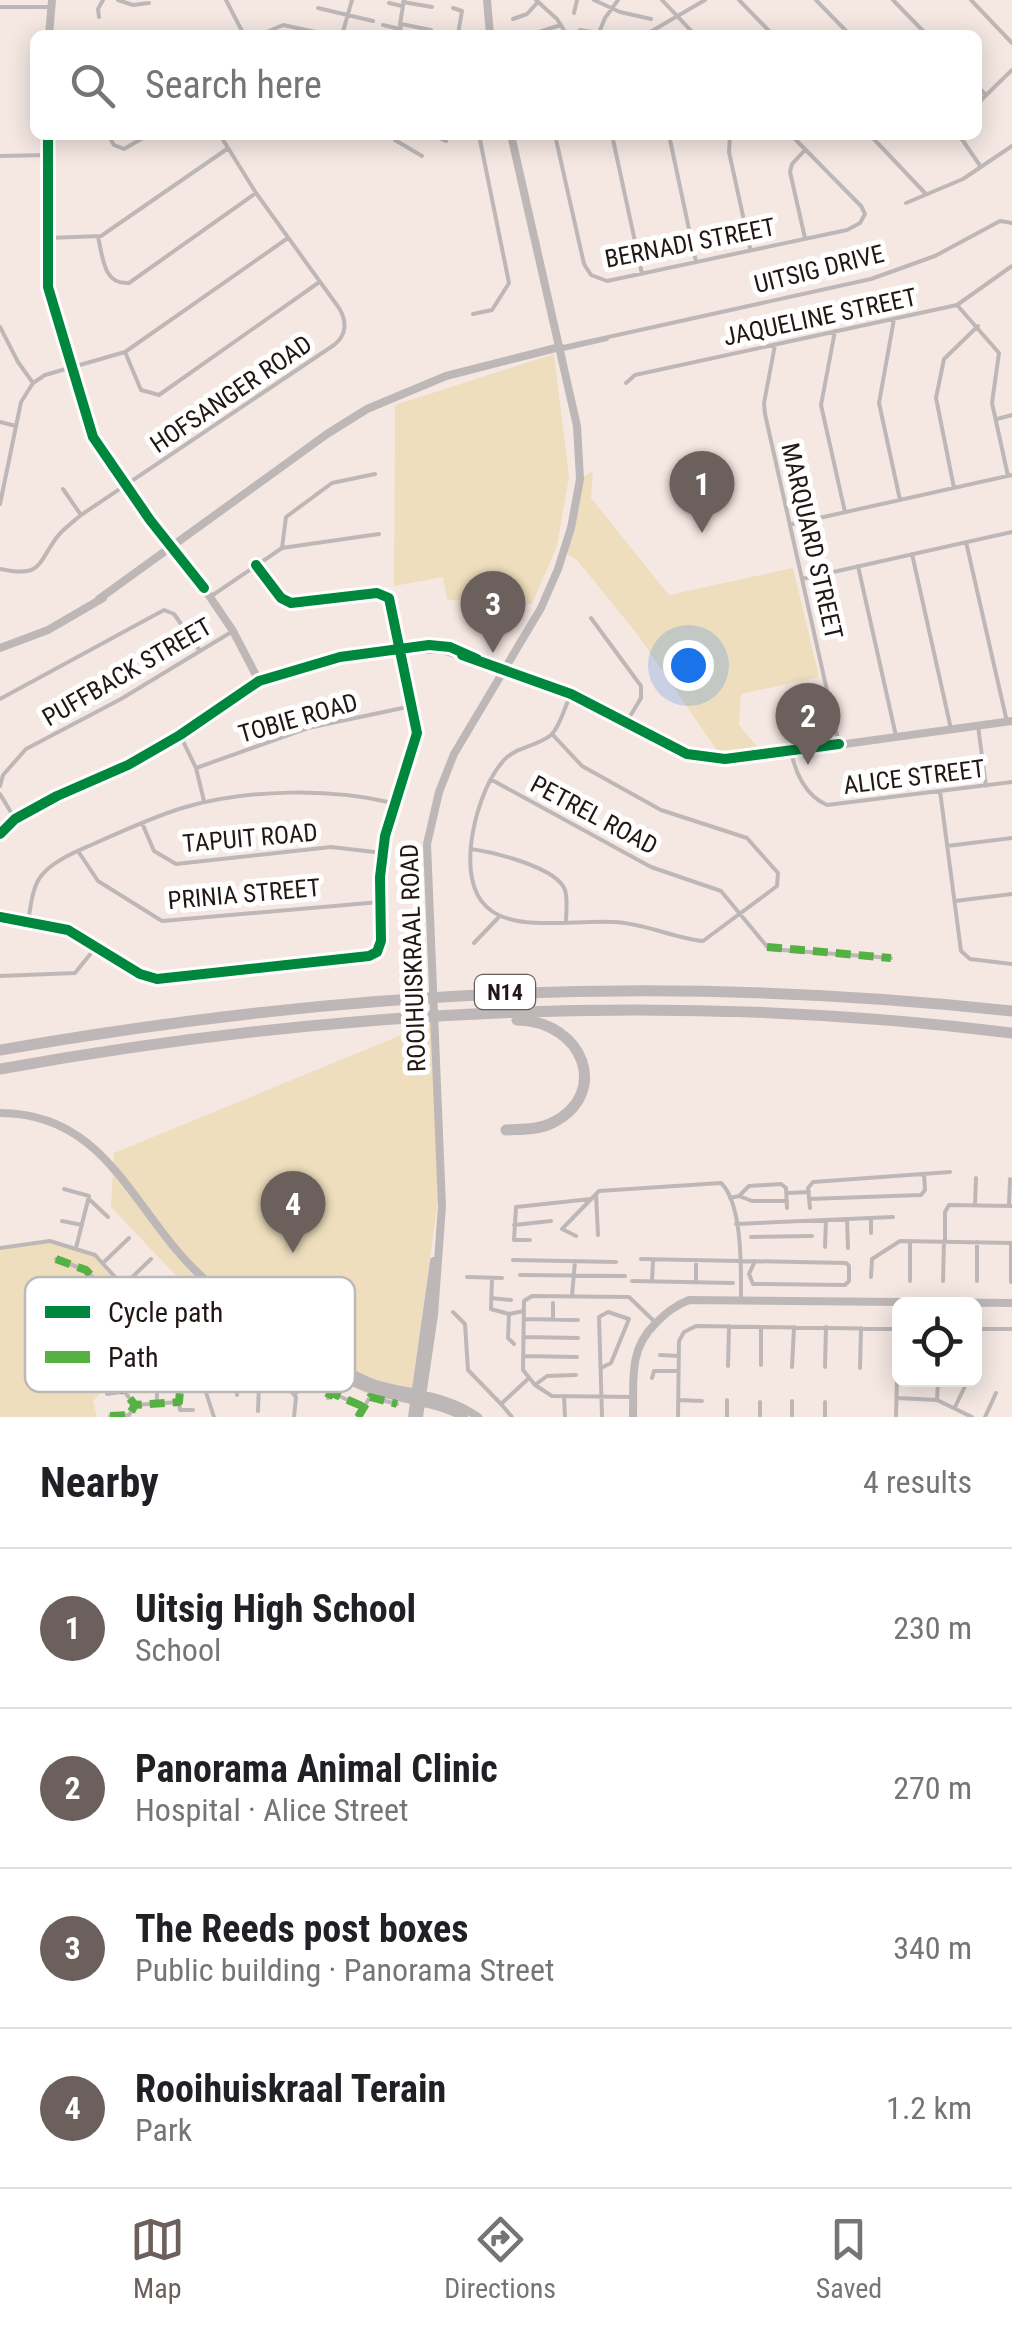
<!DOCTYPE html>
<meta charset="utf-8">
<style>
:root{--surface:#fff;--page:#f6f6f6;--text:#202124;--muted:#757577;--line:#e0e0e0;--accent:#6c605c}
body{margin:0;font-family:"Roboto Condensed",sans-serif;background:var(--page);color:var(--text)}
.controls{position:absolute;right:30px;bottom:30px;display:grid;overflow:hidden;border-radius:15px;box-shadow:0 5px 25px #0003}
.controls button{width:90px;height:90px;display:grid;place-items:center;padding:0;border:0;border-bottom:2px solid var(--line);background:var(--surface);color:var(--text);font:50px sans-serif}
.you{position:absolute;left:688px;top:665px;width:35px;height:35px;margin:-25px;border:8px solid #fff;border-radius:50%;background:#1a73e8;box-shadow:0 0 0 15px #1a73e833}
.badge{display:grid;place-items:center;width:65px;height:65px;border-radius:50%;background:var(--accent);color:#fff;font-size:32px;font-weight:700}
.pin{position:absolute;translate:-50% -82px;filter:drop-shadow(0 2px 5px #0008)}
.pin::after{content:'';position:absolute;top:52px;width:35px;height:30px;background:inherit;clip-path:polygon(0 0,100% 0,50% 100%)}
.list{margin:0;padding:0;list-style:none}
h2{display:flex;justify-content:space-between;align-items:center;height:130px;margin:0;padding:0 40px;font-size:42px}
h2 small{font-size:32px;font-weight:400;color:var(--muted)}
.list li{display:grid;grid-template-columns:65px 1fr auto;gap:30px;align-items:center;box-sizing:border-box;height:160px;padding:0 40px;border-top:2px solid var(--line)}
.list b{display:block;font-size:38px;white-space:nowrap}
.list p{margin:0;font-size:32px;white-space:nowrap;color:var(--muted)}
.list em{font-size:32px;font-style:normal;color:var(--muted)}
.icon{flex:none;width:55px;height:55px;fill:none;stroke:currentColor;stroke-width:2;stroke-linecap:round;stroke-linejoin:round}
.map{position:relative;flex:none;width:1012px;height:1417px;overflow:hidden}
.search{position:absolute;background:var(--surface);box-shadow:0 5px 25px #0003;left:30px;right:30px;top:30px;height:110px;display:flex;align-items:center;gap:25px;box-sizing:border-box;padding:0 35px;border-radius:15px;color:var(--muted);font-size:38px}
.sheet{height:770px;background:var(--surface)}
nav{display:flex;justify-content:space-around;align-items:center;box-sizing:border-box;height:140px;border-top:2px solid var(--line);background:var(--surface);font-size:28px;color:var(--muted)}
nav a{display:grid;justify-items:center;gap:5px}
nav .on{color:var(--accent)}
.map>svg:first-child{display:block}
.green{fill:#eedebd}
.lines{fill:none;stroke-linecap:round;stroke-linejoin:round}
.street{stroke:#bdb8b7;stroke-width:4}
.secondary{stroke:#bdb8b7;stroke-width:8}
.highway{stroke:#bdb8b7;stroke-width:11}
.quiet{stroke:#55b144;stroke-width:8;stroke-dasharray:15 8;stroke-linecap:butt}
.cycleway-casing{stroke:#fff;stroke-width:16}
.cycleway{stroke:#00873e;stroke-width:10}
.labels{text-anchor:middle;dominant-baseline:central;stroke-width:10;stroke-linejoin:round;paint-order:stroke}
.shield{fill:#fff;stroke:#645d5a;stroke-width:2.5}
.shield-label{font-size:22px;font-weight:bold;fill:#221714}
.street-label{font-size:25px;fill:#221714;stroke:#fff}
.key{fill:#fff;stroke:#bdb9b8;stroke-width:2.5}
.key-label{font-size:28px;fill:#221714}
</style>
<div class="map">
<svg width="1012" height="1417" viewBox="0 0 1012 1417">
<rect width="100%" height="100%" fill="#f5e8e3"/>
<path class="green" d="M 554,354 L 569,477 L 557,546 L 532,604 L 447,600 L 443,577 L 394,586 L 395,405 Z
M 593,471 L 591,498 L 669,595 L 793,568 L 819,677 L 741,694 L 739,725 L 760,750 L 718,752 L 637,634 L 577,560 L 566,553 L 582,478 Z
M 433,1022 L 438,1201 L 410,1401 L 365,1393 L 199,1300 L 111,1207 L 114,1153 Z
M 49,1242 L 93,1256 L 162,1330 L 93,1401 L 97,1417 L 0,1417 L 0,1250 Z"/>
<g class="lines">
<path class="street" d="M 118,0 L 133,5 L 149,3
M 226,0 L 244,35
M 536,0 L 557,19 L 567,35
M 594,0 L 620,12 L 651,19
M 662,0 L 695,35
M 739,0 L 773,35
M 816,0 L 850,35
M 893,0 L 927,35
M 971,0 L 1012,43
M 403,2 L 432,7
M 389,3 L 402,6
M 0,7 L 50,7
M 318,8 L 373,21
M 453,8 L 462,11 L 458,34
M 574,13 L 577,0
M 99,17 L 98,9 L 103,0
M 513,19 L 527,14 L 538,2
M 401,24 L 431,30
M 383,25 L 400,29
M 580,30 L 611,35
M 444,32 L 465,35
M 260,35 L 283,25 L 330,35
M 342,35 L 352,0
M 402,35 L 400,24 L 404,0
M 529,35 L 561,25
M 598,35 L 605,18 L 618,0
M 645,35 L 705,0
M 977,86 L 986,95
M 977,104 L 1012,70
M 108,135 L 114,145 L 124,149 L 148,135
M 394,135 L 395,140 L 422,156
M 432,135 L 446,141
M 555,135 L 584,264 L 591,275 L 607,281 L 847,230 L 860,223 L 865,214 L 861,206 L 791,135
M 612,135 L 642,274
M 669,135 L 696,262
M 730,135 L 729,152 L 750,248
M 870,135 L 925,193
M 959,135 L 981,167
M 0,156 L 48,155
M 906,203 L 963,179 L 1012,146
M 98,237 C 103,257 103,285 129,283 L 256,193
M 49,238 L 101,236 L 227,149
M 805,238 L 790,172 L 792,164 L 805,150
M 957,305 L 999,353 L 992,403 L 1008,476
M 473,314 L 492,310 L 509,283 L 479,135
M 894,319 L 879,403 L 900,500
M 0,327 L 18,362 L 33,383
M 835,331 L 821,405 L 845,512
M 775,345 L 764,403 L 765,414 L 839,744
M 563,347 L 871,279 L 935,256 L 1000,221 L 1012,223
M 563,349 L 607,339
M 125,352 L 141,390 L 159,395 L 318,283
M 626,383 L 635,375 L 957,305 L 1012,266
M 997,419 L 1012,415
M 0,422 L 16,426
M 954,488 L 936,398 L 944,359 L 978,326
M 63,489 L 81,515
M 0,504 L 21,402 L 33,383 L 45,375 L 125,352 L 288,238
M 792,524 L 1012,475
M 966,542 L 1007,722
M 282,548 L 286,517 L 332,483 L 375,474
M 912,554 L 951,729
M 858,566 L 896,736
M 0,569 C 42,578 37,564 57,537 C 63,529 73,522 81,515 L 334,345 C 347,335 347,321 339,308 L 256,193 L 220,135
M 802,579 L 1012,532
M 210,597 L 282,548 L 379,534
M 591,618 L 641,686 L 641,698 L 626,723
M 0,699 L 164,610 L 174,614 L 200,651
M 978,726 L 986,786
M 552,734 L 582,766 L 661,810 L 747,838 L 778,873 L 777,886 L 703,941 C 673,938 644,923 614,922 C 549,919 461,946 471,845 C 474,818 485,781 504,760 C 516,747 538,746 551,735 C 560,727 565,706 571,694
M 180,735 L 196,768 L 204,801
M 791,751 C 795,773 806,796 827,805 L 1012,782
M 196,768 L 308,728 L 412,706
M 492,780 L 651,867 L 721,891 L 769,949 L 891,958
M 0,786 L 3,775 L 26,749 L 121,699 L 233,631
M 940,791 L 961,951 L 970,959 L 1012,964
M 0,794 L 15,819
M 142,823 L 154,851 L 176,864 L 331,847 L 383,853
M 947,846 L 1012,838
M 471,849 C 492,852 557,867 565,890 C 568,899 566,912 566,922
M 78,851 L 98,881 L 162,921 L 380,902
M 955,901 L 1012,894
M 0,917 L 68,930 L 140,974 L 157,979 L 369,956 L 377,952 L 381,941 L 380,877 L 385,836 L 417,733 L 389,598 L 377,593 L 291,603 L 281,598 L 256,565
M 28,921 C 31,906 32,888 41,876 C 54,859 81,850 100,841 C 128,829 157,815 186,807 C 248,789 331,788 393,803
M 474,943 L 498,918
M 0,976 L 75,973 L 96,947
M 64,1189 L 89,1196 L 76,1248
M 788,1193 L 809,1192
M 596,1194 L 598,1235
M 739,1196 L 752,1201 L 787,1201
M 730,1198 L 739,1196 L 749,1186 L 781,1184 L 786,1188 L 787,1208
M 809,1199 L 921,1195 L 925,1190 L 924,1174
M 90,1200 L 108,1217
M 975,1205 L 976,1178
M 1009,1205 L 1010,1179
M 810,1208 L 808,1188 L 813,1182 L 950,1172
M 871,1218 L 871,1233
M 847,1219 L 848,1248
M 62,1221 L 82,1225
M 736,1224 L 893,1217
M 514,1225 L 551,1221
M 576,1236 L 562,1229 L 599,1191 L 721,1183 C 743,1204 741,1271 741,1300
M 751,1237 L 812,1236
M 530,1240 L 514,1240 L 516,1207 L 591,1199
M 945,1241 L 945,1212 L 949,1205 L 1012,1206
M 825,1247 L 826,1220
M 0,1248 L 50,1241 L 95,1255 L 198,1368 L 214,1417
M 56,1259 L 86,1270 L 138,1326
M 641,1259 L 846,1263 L 849,1266 L 849,1281 L 845,1285 L 753,1284 L 749,1274 L 755,1261
M 513,1260 L 616,1262
M 103,1263 L 129,1238
M 520,1275 L 625,1276
M 467,1277 L 502,1278
M 871,1277 L 872,1259 L 900,1241 L 1012,1243
M 492,1278 L 491,1309 L 509,1314 L 524,1311
M 52,1281 L 73,1289 L 123,1343
M 632,1281 L 733,1283
M 652,1281 L 653,1261
M 696,1281 L 696,1260
M 910,1281 L 910,1241
M 943,1281 L 944,1241
M 977,1281 L 977,1242
M 1011,1282 L 1011,1243
M 123,1286 L 151,1259
M 572,1296 L 575,1261
M 491,1298 L 511,1300
M 144,1309 L 169,1285
M 453,1312 L 465,1324 L 468,1370 L 501,1404 L 529,1378
M 509,1314 L 508,1338 L 514,1344
M 524,1319 L 578,1320
M 553,1319 L 553,1303
M 974,1329 L 1012,1329
M 207,1332 L 224,1331 L 228,1327 L 247,1338
M 524,1337 L 578,1338
M 44,1341 L 66,1365 L 82,1371 L 99,1353 L 84,1312
M 81,1347 L 50,1314 L 51,1309 L 59,1306 L 69,1315 L 84,1312 L 117,1279
M 186,1354 L 203,1340 L 213,1316
M 660,1355 L 679,1356
M 980,1355 L 980,1329
M 523,1356 L 577,1357
M 157,1360 L 168,1364 L 181,1379 L 179,1402 L 135,1405 L 123,1390 Z
M 244,1360 L 246,1383
M 233,1365 L 244,1363
M 761,1365 L 761,1327
M 728,1366 L 729,1326
M 792,1367 L 794,1327
M 825,1367 L 826,1327
M 601,1368 L 611,1363 L 629,1319 L 608,1312 L 599,1317 L 602,1416
M 860,1368 L 861,1328
M 652,1378 L 654,1371 L 678,1371
M 181,1379 L 201,1373
M 272,1385 L 274,1360
M 535,1385 L 547,1376 L 576,1375
M 207,1387 L 241,1382 L 288,1388 L 296,1397 L 294,1417
M 157,1390 L 157,1403
M 107,1394 L 121,1392
M 295,1394 L 307,1377
M 237,1395 L 238,1383
M 564,1396 L 565,1417
M 634,1397 L 552,1396 L 535,1385 L 523,1370 L 524,1301 L 532,1296 L 629,1297 L 656,1323
M 328,1398 L 330,1394 L 334,1394 L 362,1406
M 897,1398 L 937,1400 L 972,1417
M 678,1400 L 702,1401
M 937,1400 L 938,1380
M 179,1403 L 180,1410 L 193,1410
M 501,1404 L 512,1417
M 955,1407 L 968,1380
M 258,1411 L 259,1384
M 110,1416 L 129,1415 L 135,1405
M 358,1417 L 370,1397 L 397,1404
M 678,1417 L 679,1341 L 684,1332 L 696,1326 L 895,1329 L 898,1335 L 896,1417
M 727,1417 L 727,1400
M 760,1417 L 760,1402
M 792,1417 L 792,1401
M 825,1417 L 825,1402
M 985,1417 L 996,1393"/>
<path class="secondary" d="M 487,0 L 490,35
M 49,35 L 52,0
M 48,135 L 48,287 L 93,437 L 150,520 L 204,588
M 202,585 L 233,631 L 259,681
M 99,599 L 327,434 L 367,409 L 446,376 L 560,347
M 0,648 L 48,630 L 103,598
M 395,650 L 442,650 L 505,669 L 571,694 L 673,748 L 700,757 L 759,756 L 1012,721
M 0,834 L 15,819 L 57,796 L 128,765 L 180,735 L 259,681 L 340,657 L 398,649
M 0,1113 C 108,1113 133,1213 200,1275 C 230,1303 268,1321 303,1343 C 327,1357 349,1375 376,1384 C 411,1394 448,1395 478,1417
M 288,1338 C 316,1362 346,1383 382,1393 C 410,1401 437,1403 464,1417
M 412,1417 L 434,1261
M 419,1417 L 434,1315 L 442,1206 L 427,844 L 439,792 L 454,754 L 541,608 L 558,569 L 571,528 L 580,479 L 577,426 L 511,135
M 633,1417 C 634,1382 628,1350 655,1324 C 666,1313 674,1306 689,1300 L 1012,1303"/>
<path class="highway" d="M 0,1050 C 343,990 665,973 1012,1011
M 0,1069 C 333,1009 676,991 1012,1033
M 506,1130 C 521,1129 538,1130 552,1123 C 611,1094 584,1021 517,1020"/>
<path class="quiet" d="M 767,947 L 891,958
M 56,1259 L 86,1270 L 138,1326
M 52,1281 L 73,1289 L 123,1343
M 44,1341 L 66,1365 L 82,1371 L 99,1353 L 84,1312
M 81,1347 L 50,1314 L 51,1309 L 59,1306 L 69,1315 L 84,1312 L 117,1279
M 157,1360 L 168,1364 L 181,1379 L 179,1402 L 135,1405 L 123,1390 Z
M 181,1379 L 201,1373
M 328,1398 L 330,1394 L 334,1394 L 362,1406
M 110,1416 L 129,1415 L 135,1405
M 358,1417 L 370,1397 L 397,1404"/>
<defs>
<path id="cycleway" d="M 48,135 L 48,287 L 93,437 L 150,520 L 204,588
M 462,655 L 571,694 L 687,754 L 725,759 L 839,744
M 0,834 L 15,819 L 57,796 L 128,765 L 180,735 L 259,681 L 340,657 L 429,645 L 450,647 L 477,659
M 0,917 L 68,930 L 140,974 L 157,979 L 369,956 L 377,952 L 381,941 L 380,877 L 385,836 L 417,733 L 389,598 L 377,593 L 291,603 L 281,598 L 256,565"/>
</defs>
<use href="#cycleway" class="cycleway-casing"/>
<use href="#cycleway" class="cycleway"/>
</g>
<g class="labels">
<rect class="shield" x="475" y="975" width="60" height="34" rx="8"/>
<g class="shield-label">
<text x="505" y="992">N14</text>
</g>
<g class="street-label">
<text transform="translate(690 243) rotate(-11)">BERNADI STREET</text>
<text transform="translate(819 269) rotate(-14)">UITSIG DRIVE</text>
<text transform="translate(820 317) rotate(-12)">JAQUELINE STREET</text>
<text transform="translate(231 394) rotate(-34)">HOFSANGER ROAD</text>
<text transform="translate(812 541) rotate(77)">MARQUARD STREET</text>
<text transform="translate(127 672) rotate(-30)">PUFFBACK STREET</text>
<text transform="translate(298 718) rotate(-16)">TOBIE ROAD</text>
<text transform="translate(914 777) rotate(-7)">ALICE STREET</text>
<text transform="translate(594 815) rotate(28)">PETREL ROAD</text>
<text transform="translate(250 838) rotate(-5)">TAPUIT ROAD</text>
<text transform="translate(244 894) rotate(-5)">PRINIA STREET</text>
<text transform="translate(413 958) rotate(-92)">ROOIHUISKRAAL ROAD</text>
</g>
</g>
<rect x="25" y="1277" width="330" height="115" rx="15" class="key"/>
<rect x="45" y="1306" width="45" height="12" fill="#00873e"/>
<rect x="45" y="1351" width="45" height="12" fill="#55b144"/>
<g class="key-label">
<text x="108" y="1322">Cycle path</text>
<text x="108" y="1367">Path</text>
</g>
</svg>
<div class="controls">
<button><svg class="icon" aria-label="locate" viewBox="0 0 24 24"><circle cx="12" cy="12" r="6"/><path d="M12 2v4M12 18v4M2 12h4M18 12h4"/></svg></button>
</div>
<div class="you"></div>
<div class="pin badge" style="left:702px;top:533px">1</div>
<div class="pin badge" style="left:808px;top:765px">2</div>
<div class="pin badge" style="left:493px;top:653px">3</div>
<div class="pin badge" style="left:293px;top:1253px">4</div>
<div class="search"><svg class="icon" aria-label="search" viewBox="0 0 24 24"><circle cx="10" cy="10" r="6"/><path d="M15 15l6 6"/></svg>Search here</div>
</div>
<section class="sheet">
<h2>Nearby<small>4 results</small></h2>
<ul class="list">
<li><span class="badge">1</span><div><b>Uitsig High School</b><p>School</p></div><em>230 m</em></li>
<li><span class="badge">2</span><div><b>Panorama Animal Clinic</b><p>Hospital · Alice Street</p></div><em>270 m</em></li>
<li><span class="badge">3</span><div><b>The Reeds post boxes</b><p>Public building · Panorama Street</p></div><em>340 m</em></li>
<li><span class="badge">4</span><div><b>Rooihuiskraal Terain</b><p>Park</p></div><em>1.2 km</em></li>
</ul>
</section>
<nav>
<a class="on"><svg class="icon" aria-label="map" viewBox="0 0 24 24"><path d="M3 6l6-2 6 2 6-2v14l-6 2-6-2-6 2zM9 4v14M15 6v14"/></svg>Map</a>
<a><svg class="icon" aria-label="directions" viewBox="0 0 24 24"><path d="M12 3l9 9-9 9-9-9zM9 14v-3h6M13 9l2 2-2 2"/></svg>Directions</a>
<a><svg class="icon" aria-label="saved" viewBox="0 0 24 24"><path d="M7 4h10v16l-5-4-5 4z"/></svg>Saved</a>
</nav>
